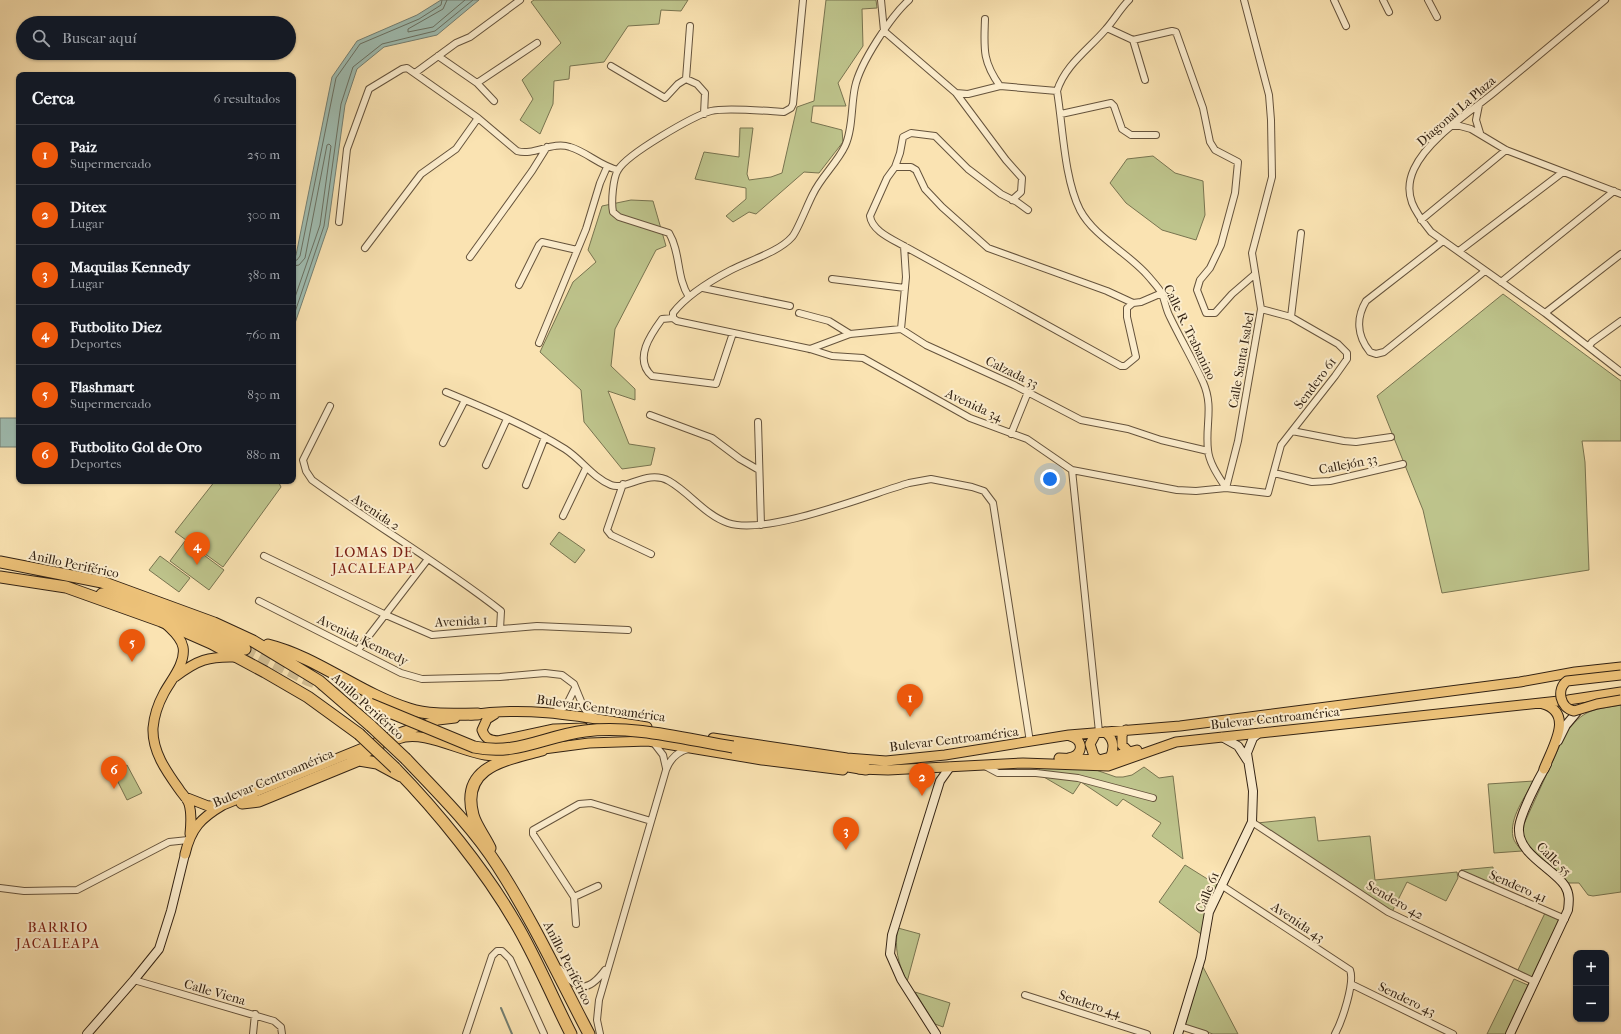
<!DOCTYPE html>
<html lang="es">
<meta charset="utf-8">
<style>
:root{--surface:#171b24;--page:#242831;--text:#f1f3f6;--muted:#9ea1a6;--line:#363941;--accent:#ea580c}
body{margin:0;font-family:"IM FELL French Canon",serif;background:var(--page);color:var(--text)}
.controls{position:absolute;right:12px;bottom:12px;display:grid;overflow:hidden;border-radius:8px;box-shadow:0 1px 3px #0004}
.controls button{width:36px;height:36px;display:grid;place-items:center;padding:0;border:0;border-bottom:1px solid var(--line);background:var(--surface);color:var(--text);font:20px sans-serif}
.you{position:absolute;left:1050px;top:479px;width:14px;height:14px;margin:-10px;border:3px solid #fff;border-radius:50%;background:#1a73e8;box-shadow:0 0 0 6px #1a73e833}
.badge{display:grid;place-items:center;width:26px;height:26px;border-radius:50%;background:var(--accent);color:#fff;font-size:13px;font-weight:700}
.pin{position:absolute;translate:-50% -33px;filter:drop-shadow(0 1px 2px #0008)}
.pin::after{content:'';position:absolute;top:21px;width:14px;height:12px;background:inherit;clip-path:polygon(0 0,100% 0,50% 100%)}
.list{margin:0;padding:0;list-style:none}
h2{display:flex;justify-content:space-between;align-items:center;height:52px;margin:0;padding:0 16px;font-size:17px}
h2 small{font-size:13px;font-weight:400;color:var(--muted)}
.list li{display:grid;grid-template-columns:26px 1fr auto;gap:12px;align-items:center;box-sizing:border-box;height:60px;padding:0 16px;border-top:1px solid var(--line)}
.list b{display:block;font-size:15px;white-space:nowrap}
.list p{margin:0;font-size:13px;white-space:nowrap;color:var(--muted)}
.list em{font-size:13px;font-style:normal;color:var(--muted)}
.icon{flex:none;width:22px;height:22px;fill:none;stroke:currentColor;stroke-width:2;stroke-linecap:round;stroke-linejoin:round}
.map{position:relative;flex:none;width:1621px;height:1034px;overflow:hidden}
.search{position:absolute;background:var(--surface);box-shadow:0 1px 3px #0004;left:16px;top:16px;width:280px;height:44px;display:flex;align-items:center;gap:10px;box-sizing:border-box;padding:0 14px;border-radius:22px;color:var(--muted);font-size:15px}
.panel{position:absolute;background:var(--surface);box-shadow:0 1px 3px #0004;left:16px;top:72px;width:280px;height:412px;border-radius:8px}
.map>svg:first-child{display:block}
.green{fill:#bec48c;stroke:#787450}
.water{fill:#9fbdb2;stroke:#747f73}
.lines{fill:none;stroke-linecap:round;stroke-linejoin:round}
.shore{stroke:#697063;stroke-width:1}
.stream{stroke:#747f73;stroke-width:2}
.highway-tunnel{stroke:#d2bd92;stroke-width:11;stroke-dasharray:11 5.5;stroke-linecap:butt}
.street-casing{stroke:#65533c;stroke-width:8}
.secondary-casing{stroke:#332314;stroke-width:10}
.primary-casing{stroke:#332314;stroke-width:11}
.highway-casing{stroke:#332314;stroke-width:13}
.street{stroke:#fcedcd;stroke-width:6}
.secondary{stroke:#fcedcd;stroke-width:8}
.primary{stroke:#edc279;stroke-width:9}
.highway{stroke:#edc279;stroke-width:11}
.primary-bridge-casing{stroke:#332314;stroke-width:11;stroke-linecap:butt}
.highway-bridge-casing{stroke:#332314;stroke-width:13;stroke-linecap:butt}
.primary-bridge{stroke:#edc279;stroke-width:9}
.highway-bridge{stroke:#edc279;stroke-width:11}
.labels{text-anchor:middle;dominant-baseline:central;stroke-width:4;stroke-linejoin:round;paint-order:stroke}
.street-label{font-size:13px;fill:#332314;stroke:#fcedcd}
.neighbourhood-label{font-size:14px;letter-spacing:1px;fill:#7a1f14;stroke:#fcedcd}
</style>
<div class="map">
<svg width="1621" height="1034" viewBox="0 0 1621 1034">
<rect width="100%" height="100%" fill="#fae3b2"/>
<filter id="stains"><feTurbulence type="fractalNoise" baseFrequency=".005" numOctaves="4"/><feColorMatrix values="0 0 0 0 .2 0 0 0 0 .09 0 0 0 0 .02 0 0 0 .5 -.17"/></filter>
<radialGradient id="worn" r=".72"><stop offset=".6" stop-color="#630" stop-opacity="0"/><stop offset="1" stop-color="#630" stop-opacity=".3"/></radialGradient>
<path class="green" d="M 534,0 L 688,0 L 681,11 L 661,10 L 659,24 L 628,26 L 604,62 L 570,66 L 569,79 L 554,81 L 553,104 L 540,134 L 520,120 L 533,99 L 522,80 L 561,43 L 531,2 Z
M 826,0 L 876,0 L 877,8 L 862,9 L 863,46 L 838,83 L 846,106 L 813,106 L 811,122 L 842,130 L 843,142 L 819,173 L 804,172 L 756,214 L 749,212 L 733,222 L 726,216 L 746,199 L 746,188 L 695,179 L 704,152 L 739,157 L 740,128 L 753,128 L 747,174 L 749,180 L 771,177 L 782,173 L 797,107 L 814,101 Z
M 1153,156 L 1175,173 L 1203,181 L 1205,215 L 1196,240 L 1162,230 L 1126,203 L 1110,183 L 1127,159 Z
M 631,200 L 653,201 L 666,246 L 656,250 L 615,329 L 611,366 L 635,389 L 635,400 L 608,391 L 629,444 L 655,448 L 651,465 L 622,469 L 584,422 L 581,390 L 540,352 L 573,282 L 596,262 L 588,250 L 602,206 Z
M 1503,294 L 1621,381 L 1621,441 L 1582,441 L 1585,462 L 1589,570 L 1442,593 L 1423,510 L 1377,396 Z
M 215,481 L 278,481 L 281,487 L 223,567 L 175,532 Z
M 559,532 L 585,550 L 575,563 L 550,544 Z
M 185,541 L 224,570 L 209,590 L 170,561 Z
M 160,556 L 190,578 L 179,592 L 149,570 Z
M 1621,705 L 1621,892 L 1593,896 L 1588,895 L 1579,883 L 1568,883 L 1564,877 L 1527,846 L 1524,840 L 1523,826 L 1565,734 C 1584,709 1591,710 1621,705 Z
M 127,765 L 142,793 L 127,800 L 113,772 Z
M 1042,765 L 1096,770 L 1116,777 L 1123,777 L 1132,775 L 1144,767 L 1159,778 L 1173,776 L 1183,859 L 1152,836 L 1161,823 L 1123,799 L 1117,806 L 1081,782 L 1073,794 L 1037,773 Z
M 1534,781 C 1525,797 1509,818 1513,837 C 1514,842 1519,847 1522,851 L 1494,853 L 1488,784 Z
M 1315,817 L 1318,841 L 1370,836 L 1375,880 L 1457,872 L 1458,878 L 1446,901 L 1407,882 L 1390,916 L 1257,823 Z
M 1185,865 L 1217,885 L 1206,912 L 1201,934 L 1159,902 Z
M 1493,867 L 1494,887 L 1461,876 L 1461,870 Z
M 1545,913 L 1561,921 L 1532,982 L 1516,974 Z
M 898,928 L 920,934 L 907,982 C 898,963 894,948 898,928 Z
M 1202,965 L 1238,1034 L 1213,1034 L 1183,1024 Z
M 1514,979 L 1530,986 L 1506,1034 L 1487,1034 Z
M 915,992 L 950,1003 L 943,1027 L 935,1024 Z"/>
<path class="water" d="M 441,0 L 479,0 L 437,35 L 384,47 L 357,69 L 345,105 L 328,227 L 293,329 L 293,260 L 296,255 L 332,77 L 357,41 L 417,15 Z
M 0,418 L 19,418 L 19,447 L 0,447 Z"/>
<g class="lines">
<path class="shore" d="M 447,0 L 443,9 L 408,29 L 408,32 L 433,27 L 465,0
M 293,261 L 297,260 L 300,256 L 336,78 L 360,44 L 419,19 L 441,5 L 442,0
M 293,266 L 299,265 L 305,258 L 327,145 L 329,144 L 331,146 L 320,225 L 293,303
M 293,318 L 324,226 L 341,104 L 353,67 L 382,44 L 435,31 L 473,0"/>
<path class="stream" d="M 501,1008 L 512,1034"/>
<path class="highway-tunnel" d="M 245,649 L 307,680 L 370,704"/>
<defs>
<path id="street" d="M 881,0 L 884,31 L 956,93 L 968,94 L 1000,86 L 1057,91
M 1129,0 C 1120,9 1114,20 1106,29 C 1089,49 1065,65 1057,91 C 1063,127 1064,178 1080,210 C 1095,238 1129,253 1149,277 C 1153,282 1159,288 1162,294 C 1165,301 1166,310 1170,317 C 1180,338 1193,360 1203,382 C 1214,407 1205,425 1208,450 C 1209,463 1219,477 1226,488
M 1334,0 L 1346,26
M 1383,0 L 1389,12
M 1428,0 L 1437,17
M 1605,0 C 1569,30 1533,60 1497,90 C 1471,112 1429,137 1414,169 C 1402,195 1415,212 1431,232 L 1545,313 L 1621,372
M 985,19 C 984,48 982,61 1000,86
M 1107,28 L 1133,40 L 1172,31 L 1176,32 L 1203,108 L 1210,142 L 1215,150 L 1238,162 L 1235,193 L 1221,245 L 1210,268 L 1200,280 L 1197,290 L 1206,313 L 1215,313 L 1232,294 L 1254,275
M 1133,40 L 1145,80
M 438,56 L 477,83 L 494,101
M 611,66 L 665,98 L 678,84 L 686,79
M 415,73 L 456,43 L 470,37 L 520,0
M 686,79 L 690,26
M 686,79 L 697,84 L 705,93 L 704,114
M 477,83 L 537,43
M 956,93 L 1006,160 L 1022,178 L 1021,192 L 1012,200
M 1479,105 L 1476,120 L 1480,133
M 1061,114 L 1111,103 L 1114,106 L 1122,129 L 1131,135 L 1156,135
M 1451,126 L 1460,126 L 1471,129 L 1506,150 L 1621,194
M 895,167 L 900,153 L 903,137 L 911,133 L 935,136 L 968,169 L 1001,194 L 1017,202 L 1028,210
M 1421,220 L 1506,150
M 339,222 L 347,149 L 369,89 L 402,69 L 407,68 L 478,118 L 517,151 C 534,156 552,141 570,147 C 587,152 600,166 618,170
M 1443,241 L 1366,301 C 1356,318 1357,336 1370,352 L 1376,354 L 1384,352 L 1485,271
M 365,248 L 421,174 L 456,149 L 478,118
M 1459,251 L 1563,172
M 470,257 L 532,171 L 547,147
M 832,279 L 905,288
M 1501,282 L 1614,191
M 519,285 L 539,245 L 542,242 L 577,250
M 703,288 L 790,306
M 689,297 C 676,277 681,253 669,233 L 619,217 L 613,212 C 611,202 613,178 618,170 C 627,154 693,116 711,111 C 725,107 767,111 784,112 L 791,108 L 793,104 L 803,0
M 1133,303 L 1127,308 L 1127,317 L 1136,357 L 1125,366 L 1121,366 L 904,246 C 892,239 872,231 870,216 L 887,178 L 895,167 L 911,167 L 916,170 L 925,189 L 942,207 L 988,248 L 1107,291 L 1133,303 L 1141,302 L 1162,293
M 799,313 L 829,321 L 850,334
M 1545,313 L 1621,254
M 1291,317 L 1301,233
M 673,318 L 677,321 L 810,349 L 832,356 L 863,358 L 970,418 L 1027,439 L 1072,470 L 1177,490 L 1196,491 L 1226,488 L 1268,493 L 1281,445 L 1335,376 L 1347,359 L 1347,353 L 1338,344 L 1291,317 L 1261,309
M 673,318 L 673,313 C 687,295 710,281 731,270 C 748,261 779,252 792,237 C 797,232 808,203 813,194 C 821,177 837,163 845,146 C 853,129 851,105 855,87 C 860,63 891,16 909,0
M 673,318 L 662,319 C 651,334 633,359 652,376 L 716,384 L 733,333
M 901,329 L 906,277 L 904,246
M 539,343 L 586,229 L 600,183 L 607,167
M 1589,346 L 1592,342 L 1621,321
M 810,349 L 850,334 L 901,329 L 926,345 L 1014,385 L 1081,420 L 1128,429 L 1161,440 L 1208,451
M 446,392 C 487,409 528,426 565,449 C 582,460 592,477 611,485 C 626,491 647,469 669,481 C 690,493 705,515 728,523 C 767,536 868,495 909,483 L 931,479 L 972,487 L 984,491 L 993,503 L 1030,742
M 330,406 L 303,460 L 306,471 L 312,480 C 374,525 441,564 501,611 L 500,629
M 650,415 L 712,438 L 740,459 L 759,470
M 758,422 L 761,525
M 1292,431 L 1344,441 L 1356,442 L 1391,437
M 1011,434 L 1028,392
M 443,443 L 465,400
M 486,465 L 507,419
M 1072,470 L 1099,732
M 1274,473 L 1312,482 L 1330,481 L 1403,464
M 623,484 L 607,530 L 611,535 L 651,554
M 526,485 L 545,437
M 1226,488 L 1238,441 L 1261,309 L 1252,253 L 1272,177 L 1271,120 L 1269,95 L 1244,0
M 563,516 L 586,468
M 264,556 L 386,615 L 432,635 L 537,626 L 628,630
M 259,601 L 401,673 L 422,679 L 500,677 L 545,673 L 562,675 L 574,684 L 583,706 L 588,714 L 595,717
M 358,650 L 428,559
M 554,712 L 566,706 L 575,688
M 653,742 L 663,755 L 666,768
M 985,766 L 998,773 L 1036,773 L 1078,778 L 1153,798
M 1252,822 L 1388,912 L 1535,982
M 1462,874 L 1565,919
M 1221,885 L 1350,970 C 1355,983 1342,1021 1335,1034
M 0,888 L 24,891 L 77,890 L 169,842 L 188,840
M 574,897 L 598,886
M 576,924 L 574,897 L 533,834 L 533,830 L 579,804 L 591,803 L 651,821
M 560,969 C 577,991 588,993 605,970
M 134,980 L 274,1021 L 281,1027 L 282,1034
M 1351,984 L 1453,1034
M 1025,995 L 1147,1034
M 1180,1026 L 1205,1034
M 253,1034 L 255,1014
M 466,1034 L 492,956 L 497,951 L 502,951 L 510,959 L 544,1034
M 600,1034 L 597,1020 L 599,1000 L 666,770 C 670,759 677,752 688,749"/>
<path id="secondary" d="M 1222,737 L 1238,746 L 1247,760
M 1558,741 L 1566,725 L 1577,712
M 87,1034 L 134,980 L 159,949 L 171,911 L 185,854
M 936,1034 L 901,979 L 890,954 L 892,935 L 940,781 L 950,767
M 1178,1034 L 1201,958 L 1209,912 L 1252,822 L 1253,791 L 1247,753 L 1253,738 L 1259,733
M 1510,1034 L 1568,910 C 1569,902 1570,894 1565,886 C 1553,868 1517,854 1519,828 C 1520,814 1539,778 1547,764"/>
<path id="primary" d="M 167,625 C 173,631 181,637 183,647 C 186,663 171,680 164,693 C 158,704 154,717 153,728 C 152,751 166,771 179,789 C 182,794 187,798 189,804 C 192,814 191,824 190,834
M 175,677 C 197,660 209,656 236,657
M 1543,704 C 1575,713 1552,748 1544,769
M 495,714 L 487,719 L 482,730 C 485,738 488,740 498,741 L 554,729 L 584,728
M 471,715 C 530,705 589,718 647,727
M 1126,730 L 1122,734 L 1122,745 L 1129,752
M 1105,732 C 1114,739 1115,747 1110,758
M 1096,733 L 1090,744 L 1094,756 L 1099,760
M 713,738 L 847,758 L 886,761 L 945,755 L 1069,735 L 1180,726 L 1520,682 L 1575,672 L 1621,667
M 398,739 C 422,729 459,751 485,755 C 495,757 506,755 516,753
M 536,750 L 589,743 L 648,741 L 762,760 L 843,770
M 1059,758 L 1099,760 L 1137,750
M 1069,758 C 1084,755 1084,740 1070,736
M 352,759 L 379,747
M 859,769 L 888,770 L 1023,763 L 1108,766 L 1176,742 L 1568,700 L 1621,692
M 185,797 L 208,806 L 222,805
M 185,854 C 191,828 201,818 223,805 L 402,732 L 438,720 L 455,718"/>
<path id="highway" d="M 0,562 L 102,582 L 214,623 L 253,641 L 319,681 L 371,726
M 0,577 L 66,587 L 161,621 L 211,643 L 265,672 L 308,697 L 359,734
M 102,594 C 153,603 199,626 245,649
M 268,645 C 317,657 360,694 409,709 C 431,716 455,714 478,714
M 733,747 L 866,769
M 406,759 C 438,793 472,826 497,865 C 532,919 559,977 589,1034
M 395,768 C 437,811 485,870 515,922 C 536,957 552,997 571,1034
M 242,803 L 259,801 L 359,760 L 377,763 L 401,776
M 490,848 C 485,837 476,826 473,815 C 460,766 506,760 542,750"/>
</defs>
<use href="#street" class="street-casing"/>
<use href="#secondary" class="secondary-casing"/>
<use href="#primary" class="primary-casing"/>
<use href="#highway" class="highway-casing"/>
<use href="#street" class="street"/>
<use href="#secondary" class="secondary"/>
<use href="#primary" class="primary"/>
<use href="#highway" class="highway"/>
<defs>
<path id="primary-bridge" d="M 1621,675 L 1567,681 C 1556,689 1560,708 1574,711 L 1597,704 L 1621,700"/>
<path id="highway-bridge" d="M 370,704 L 474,747 C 517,756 544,736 585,731 C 634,725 684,739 733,747
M 371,726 L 406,759
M 359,734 L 395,768"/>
</defs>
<use href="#primary-bridge" class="primary-bridge-casing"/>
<use href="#highway-bridge" class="highway-bridge-casing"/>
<use href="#primary-bridge" class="primary-bridge"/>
<use href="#highway-bridge" class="highway-bridge"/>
</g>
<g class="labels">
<g class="street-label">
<text transform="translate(1456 111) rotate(-41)">Diagonal La Plaza</text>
<text transform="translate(1190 332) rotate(64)">Calle R. Trabanino</text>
<text transform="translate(1241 360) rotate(-80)">Calle Santa Isabel</text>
<text transform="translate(1012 372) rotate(26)">Calzada 33</text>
<text transform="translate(1315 383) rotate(-53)">Sendero 61</text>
<text transform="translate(974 405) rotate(25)">Avenida 34</text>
<text transform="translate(1348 464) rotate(-11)">Callejón 33</text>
<text transform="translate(376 512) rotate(34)">Avenida 2</text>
<text transform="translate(74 564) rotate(12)">Anillo Periférico</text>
<text transform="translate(461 621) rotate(-3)">Avenida 1</text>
<text transform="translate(363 640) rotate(26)">Avenida Kennedy</text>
<text transform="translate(368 706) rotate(42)">Anillo Periférico</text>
<text transform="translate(601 708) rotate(8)">Bulevar Centroamérica</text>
<text transform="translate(1275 718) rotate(-6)">Bulevar Centroamérica</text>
<text transform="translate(954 739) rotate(-7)">Bulevar Centroamérica</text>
<text transform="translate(273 778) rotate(-23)">Bulevar Centroamérica</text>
<text transform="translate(1554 859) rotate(44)">Calle 55</text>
<text transform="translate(1518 886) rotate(24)">Sendero 41</text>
<text transform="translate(1207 892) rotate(-68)">Calle 61</text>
<text transform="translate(1395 900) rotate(30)">Sendero 42</text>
<text transform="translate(1298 922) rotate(34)">Avenida 43</text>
<text transform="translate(568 963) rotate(63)">Anillo Periférico</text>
<text transform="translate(215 992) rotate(16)">Calle Viena</text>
<text transform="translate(1407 999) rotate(26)">Sendero 43</text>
<text transform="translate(1090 1004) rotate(18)">Sendero 44</text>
</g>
<g class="neighbourhood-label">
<text x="374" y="552">LOMAS DE<tspan x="374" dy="16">JACALEAPA</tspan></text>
<text x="58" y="927">BARRIO<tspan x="58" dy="16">JACALEAPA</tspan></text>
</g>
</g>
<rect width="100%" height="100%" filter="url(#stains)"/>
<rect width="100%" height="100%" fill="url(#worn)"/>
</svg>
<div class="controls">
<button>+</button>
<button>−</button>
</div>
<div class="you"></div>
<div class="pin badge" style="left:910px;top:717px">1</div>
<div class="pin badge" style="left:922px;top:796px">2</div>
<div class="pin badge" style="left:846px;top:850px">3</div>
<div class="pin badge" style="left:197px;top:565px">4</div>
<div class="pin badge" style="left:132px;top:662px">5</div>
<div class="pin badge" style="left:114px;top:789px">6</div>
<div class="search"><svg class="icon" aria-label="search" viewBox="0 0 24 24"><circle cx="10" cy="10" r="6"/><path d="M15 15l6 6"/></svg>Buscar aquí</div>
<section class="panel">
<h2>Cerca<small>6 resultados</small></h2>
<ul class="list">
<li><span class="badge">1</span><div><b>Paiz</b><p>Supermercado</p></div><em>250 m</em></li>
<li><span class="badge">2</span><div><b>Ditex</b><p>Lugar</p></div><em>300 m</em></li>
<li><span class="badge">3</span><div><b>Maquilas Kennedy</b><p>Lugar</p></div><em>380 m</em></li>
<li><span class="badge">4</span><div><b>Futbolito Diez</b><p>Deportes</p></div><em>760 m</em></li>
<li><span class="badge">5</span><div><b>Flashmart</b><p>Supermercado</p></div><em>830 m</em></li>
<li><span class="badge">6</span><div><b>Futbolito Gol de Oro</b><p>Deportes</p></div><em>880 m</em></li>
</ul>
</section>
</div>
